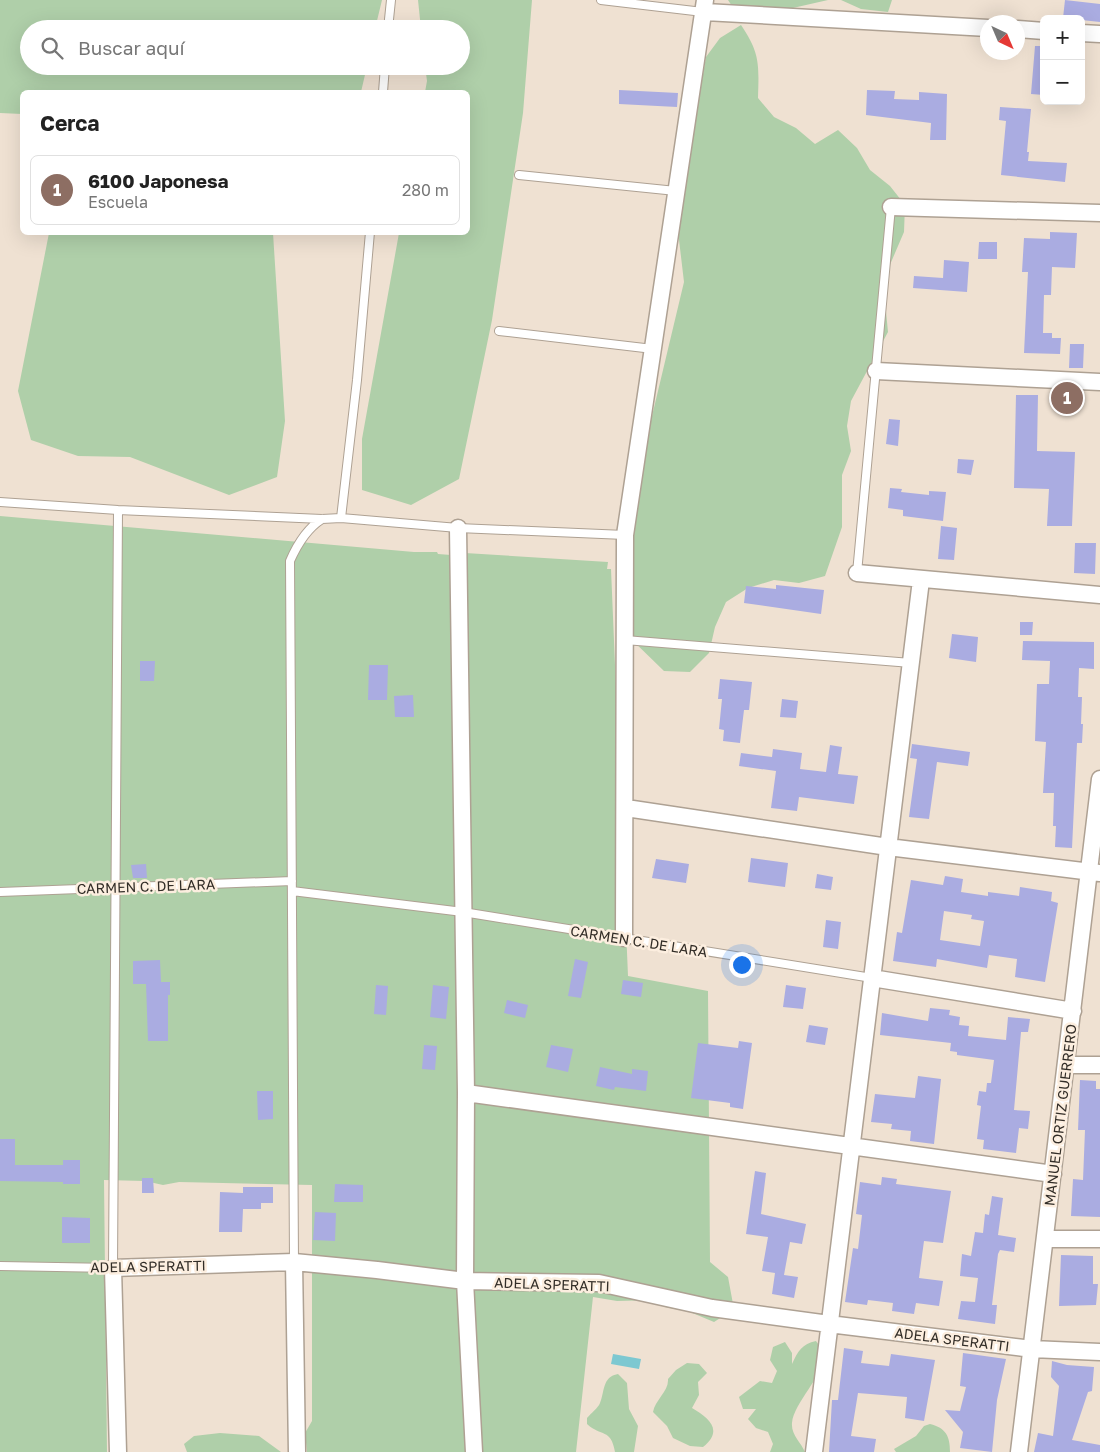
<!DOCTYPE html>
<html lang="es">
<meta charset="utf-8">
<style>
:root{--surface:#fff;--page:#f2f2f2;--text:#222;--muted:#767676;--line:#e0e0e0;--accent:#27835a}
body{margin:0;font-family:"Golos Text",sans-serif;background:var(--page);color:var(--text)}
.controls{position:absolute;right:15px;top:15px;display:grid;overflow:hidden;border-radius:8px;box-shadow:0 5px 20px #0002}
.controls button{width:45px;height:45px;display:grid;place-items:center;padding:0;border:0;border-bottom:1px solid var(--line);background:var(--surface);color:var(--text);font:25px sans-serif}
.compass{position:absolute;left:980px;top:15px;width:45px;height:45px;border-radius:50%;background:var(--surface);box-shadow:0 5px 20px #0002;rotate:136deg}
.you{position:absolute;left:741px;top:964px;width:18px;height:18px;margin:-12px;border:4px solid #fff;border-radius:50%;background:#1a73e8;box-shadow:0 0 0 8px #1a73e833}
.badge{display:grid;place-items:center;width:32px;height:32px;border-radius:50%;background:var(--accent);color:#fff;font-size:16px;font-weight:700}
.pin{position:absolute;translate:-50% -50%;border:2px solid #fff;box-shadow:0 1px 5px #0006}
.list{margin:0;padding:0;list-style:none}
h2{display:flex;justify-content:space-between;align-items:center;height:65px;margin:0;padding:0 20px;font-size:21px}
h2 small{font-size:16px;font-weight:400;color:var(--muted)}
.list li{display:grid;grid-template-columns:32px 1fr auto;gap:15px;align-items:center;box-sizing:border-box;height:70px;margin:0 10px 10px;padding:0 10px;border:1px solid var(--line);border-radius:8px}
.list b{display:block;font-size:19px;white-space:nowrap}
.list p{margin:0;font-size:16px;white-space:nowrap;color:var(--muted)}
.list em{font-size:16px;font-style:normal;color:var(--muted)}
.icon{flex:none;width:28px;height:28px;fill:none;stroke:currentColor;stroke-width:2;stroke-linecap:round;stroke-linejoin:round}
.map{position:relative;flex:none;width:1100px;height:1452px;overflow:hidden}
.search{position:absolute;background:var(--surface);box-shadow:0 5px 20px #0002;left:20px;top:20px;width:450px;height:55px;display:flex;align-items:center;gap:12px;box-sizing:border-box;padding:0 18px;border-radius:28px;color:var(--muted);font-size:19px}
.panel{position:absolute;background:var(--surface);box-shadow:0 5px 20px #0002;left:20px;top:90px;width:450px;height:145px;border-radius:8px}
.map>svg:first-child{display:block}
.green{fill:#afcfa9}
.water{fill:#7dc8d1}
.building{fill:#aaace1;fill-rule:evenodd}
.lines{fill:none;stroke-linecap:round;stroke-linejoin:round}
.service-casing{stroke:#aea193;stroke-width:10}
.minor-casing{stroke:#aea193;stroke-width:19}
.service{stroke:#fff;stroke-width:8}
.minor{stroke:#fff;stroke-width:16}
.labels{text-anchor:middle;dominant-baseline:central;stroke-width:5;stroke-linejoin:round;paint-order:stroke}
.street-label{font-size:14px;fill:#322d27;stroke:#fceedf}
</style>
<div class="map">
<svg width="1100" height="1452" viewBox="0 0 1100 1452">
<rect width="100%" height="100%" fill="#efe1d2"/>
<path class="green" d="M 0,0 L 382,0 L 375,29 L 29,29 L 29,66 L 367,66 L 361,92 L 22,92 L 22,114 L 0,113 Z
M 418,0 L 532,0 L 523,113 L 492,320 L 459,479 L 411,505 L 362,490 L 362,439 L 399,233 L 468,232 L 468,92 L 425,92 L 427,81 L 425,66 L 461,66 L 461,29 L 421,29 Z
M 728,0 L 828,0 L 784,10 L 732,6 Z
M 841,0 L 892,0 L 888,12 L 861,9 Z
M 741,25 C 760,53 759,64 758,98 L 774,117 L 796,128 L 815,144 L 838,130 L 857,148 L 870,170 L 890,186 L 905,205 L 904,232 L 883,281 L 888,332 L 851,401 L 847,426 L 851,451 L 842,475 L 842,527 L 825,576 L 799,583 L 774,580 L 748,588 L 726,602 L 715,627 L 709,653 L 690,672 L 664,671 L 627,635 L 616,609 L 642,458 L 684,282 L 675,206 L 689,156 L 706,57 L 720,38 Z
M 49,233 L 273,233 L 285,421 L 277,477 L 229,495 L 130,457 L 78,456 L 31,440 L 18,391 Z
M 0,516 L 414,552 L 437,552 L 438,554 L 464,556 L 465,553 L 608,562 L 607,569 L 611,569 L 628,976 L 708,991 L 710,1262 L 728,1277 L 733,1304 L 725,1315 L 714,1322 L 690,1312 L 665,1307 L 654,1300 L 617,1301 L 593,1297 L 576,1452 L 307,1452 L 305,1433 L 312,1421 L 312,1185 L 179,1182 L 163,1185 L 145,1181 L 104,1180 L 107,1452 L 0,1452 Z
M 816,1341 C 818,1344 822,1348 823,1351 C 828,1373 794,1401 792,1423 C 791,1435 801,1442 805,1452 L 770,1452 L 773,1444 L 768,1432 L 756,1428 L 748,1419 L 756,1409 L 743,1409 L 739,1397 L 760,1381 L 772,1383 L 777,1371 L 770,1360 L 773,1347 L 785,1342 L 792,1353 L 792,1364 C 798,1351 802,1344 816,1341 Z
M 687,1363 L 699,1364 L 707,1373 L 698,1382 L 699,1395 L 692,1408 C 709,1418 724,1430 703,1447 L 690,1446 L 673,1438 L 667,1426 L 653,1412 C 655,1400 669,1391 668,1379 L 676,1370 Z
M 618,1374 L 627,1383 L 629,1409 L 638,1426 L 634,1452 L 615,1452 C 611,1428 601,1437 587,1424 L 587,1418 C 591,1413 598,1408 600,1403 C 605,1391 602,1377 618,1374 Z
M 930,1424 C 946,1428 950,1436 950,1452 L 896,1452 L 894,1449 L 916,1436 L 924,1426 Z
M 220,1433 L 259,1436 L 281,1452 L 187,1452 L 184,1444 L 194,1436 Z"/>
<path class="water" d="M 613,1354 L 641,1359 L 639,1369 L 611,1364 Z"/>
<path class="building" d="M 1065,0 L 1100,4 L 1100,22 L 1063,18 Z
M 1035,46 L 1044,46 L 1044,95 L 1031,94 Z
M 619,90 L 678,93 L 677,107 L 619,104 Z
M 867,90 L 895,91 L 894,99 L 919,100 L 919,92 L 947,94 L 946,140 L 930,140 L 931,123 L 866,115 Z
M 1000,107 L 1031,109 L 1027,152 L 1029,152 L 1028,161 L 1067,163 L 1065,182 L 1001,175 L 1006,121 L 999,120 Z
M 1050,232 L 1077,233 L 1075,268 L 1052,267 L 1051,295 L 1044,295 L 1043,333 L 1052,333 L 1052,338 L 1061,338 L 1060,354 L 1024,353 L 1028,272 L 1022,272 L 1024,238 L 1050,239 Z
M 979,242 L 997,242 L 997,259 L 978,259 Z
M 944,260 L 969,262 L 967,292 L 913,288 L 914,276 L 943,278 Z
M 1070,344 L 1084,344 L 1083,368 L 1069,368 Z
M 1016,395 L 1038,395 L 1037,451 L 1075,452 L 1072,526 L 1047,526 L 1049,489 L 1014,488 Z
M 889,419 L 900,420 L 898,446 L 886,444 Z
M 958,459 L 974,460 L 971,475 L 957,473 Z
M 890,488 L 902,489 L 901,492 L 929,495 L 929,491 L 946,492 L 943,521 L 903,516 L 903,510 L 888,508 Z
M 941,526 L 957,528 L 954,560 L 938,559 Z
M 1075,543 L 1096,543 L 1095,574 L 1074,573 Z
M 776,585 L 824,590 L 821,614 L 744,603 L 746,586 L 776,589 Z
M 1020,622 L 1033,622 L 1032,635 L 1020,635 Z
M 952,634 L 978,637 L 976,662 L 949,658 Z
M 1023,641 L 1094,642 L 1094,669 L 1079,668 L 1078,697 L 1082,697 L 1081,724 L 1083,724 L 1082,743 L 1077,743 L 1072,848 L 1055,847 L 1056,826 L 1053,826 L 1054,793 L 1043,793 L 1046,742 L 1035,741 L 1037,684 L 1049,684 L 1050,661 L 1022,660 Z
M 140,661 L 155,661 L 154,681 L 140,681 Z
M 369,665 L 388,665 L 387,700 L 368,700 Z
M 720,679 L 752,682 L 749,710 L 744,710 L 740,743 L 723,741 L 724,730 L 719,729 L 722,699 L 718,699 Z
M 413,695 L 414,717 L 395,717 L 394,696 Z
M 782,699 L 798,701 L 796,718 L 780,717 Z
M 912,744 L 970,752 L 968,766 L 937,762 L 929,819 L 909,817 L 917,759 L 910,758 Z
M 830,745 L 842,747 L 838,774 L 858,776 L 854,804 L 799,797 L 797,811 L 771,808 L 776,771 L 739,766 L 741,753 L 772,757 L 773,749 L 802,753 L 800,769 L 826,772 Z
M 751,858 L 788,863 L 785,887 L 748,882 Z
M 656,859 L 689,864 L 686,883 L 652,878 Z
M 146,864 L 147,878 L 133,878 L 131,865 Z
M 817,874 L 833,877 L 831,890 L 815,888 Z
M 945,876 L 963,879 L 961,892 L 988,896 L 988,892 L 1019,896 L 1020,887 L 1052,892 L 1051,901 L 1058,903 L 1045,982 L 1015,977 L 1017,959 L 989,955 L 987,968 L 937,959 L 936,967 L 893,961 L 897,932 L 902,933 L 911,880 L 943,885 ZM 944,911 L 972,915 L 971,919 L 984,921 L 980,946 L 940,940 Z
M 826,920 L 841,922 L 838,949 L 823,947 Z
M 575,959 L 588,962 L 581,998 L 568,996 Z
M 160,960 L 161,982 L 170,982 L 170,995 L 168,995 L 168,1041 L 148,1041 L 146,984 L 133,984 L 133,961 Z
M 623,980 L 643,983 L 641,997 L 621,994 Z
M 376,985 L 388,986 L 386,1015 L 374,1014 Z
M 433,985 L 449,987 L 446,1019 L 430,1017 Z
M 786,985 L 806,988 L 803,1009 L 783,1007 Z
M 507,1000 L 528,1005 L 525,1018 L 504,1013 Z
M 930,1008 L 950,1010 L 949,1015 L 960,1017 L 959,1025 L 969,1026 L 968,1036 L 1006,1040 L 1008,1017 L 1030,1019 L 1028,1032 L 1021,1032 L 1014,1110 L 1030,1111 L 1028,1129 L 1019,1128 L 1016,1153 L 983,1149 L 984,1140 L 977,1139 L 981,1106 L 977,1105 L 979,1091 L 986,1092 L 987,1083 L 991,1083 L 994,1060 L 957,1055 L 957,1052 L 950,1051 L 951,1043 L 880,1035 L 882,1013 L 928,1021 Z
M 809,1025 L 828,1028 L 825,1045 L 806,1042 Z
M 739,1041 L 752,1043 L 743,1109 L 730,1107 L 730,1103 L 691,1098 L 698,1043 L 738,1048 Z
M 424,1045 L 437,1046 L 435,1070 L 422,1069 Z
M 551,1045 L 573,1049 L 568,1072 L 546,1067 Z
M 600,1067 L 632,1074 L 632,1069 L 648,1071 L 646,1091 L 615,1087 L 614,1090 L 596,1086 Z
M 918,1076 L 941,1079 L 934,1144 L 910,1141 L 911,1131 L 891,1129 L 892,1124 L 871,1122 L 875,1094 L 915,1098 Z
M 1080,1080 L 1096,1081 L 1096,1089 L 1100,1089 L 1100,1217 L 1071,1216 L 1073,1179 L 1083,1180 L 1085,1130 L 1078,1130 Z
M 257,1091 L 273,1091 L 273,1119 L 258,1120 Z
M 0,1139 L 15,1139 L 15,1165 L 63,1165 L 63,1160 L 80,1160 L 80,1184 L 63,1184 L 63,1182 L 0,1181 Z
M 755,1171 L 766,1173 L 761,1214 L 806,1224 L 802,1244 L 790,1242 L 784,1275 L 798,1277 L 794,1298 L 772,1294 L 775,1273 L 762,1271 L 768,1237 L 746,1234 Z
M 882,1177 L 897,1179 L 896,1184 L 951,1191 L 943,1243 L 924,1241 L 919,1278 L 943,1281 L 939,1306 L 916,1303 L 914,1314 L 892,1311 L 893,1303 L 868,1300 L 867,1305 L 845,1302 L 853,1248 L 858,1249 L 862,1215 L 856,1214 L 860,1182 L 881,1185 Z
M 142,1178 L 153,1178 L 154,1193 L 142,1193 Z
M 335,1184 L 363,1185 L 363,1202 L 334,1202 Z
M 243,1187 L 273,1187 L 273,1203 L 261,1203 L 261,1209 L 243,1209 L 242,1232 L 219,1232 L 220,1192 L 243,1193 Z
M 992,1196 L 1003,1198 L 998,1235 L 1016,1238 L 1014,1252 L 1000,1250 L 998,1254 L 992,1305 L 997,1305 L 995,1324 L 958,1319 L 961,1301 L 975,1302 L 978,1278 L 960,1276 L 962,1254 L 971,1256 L 975,1232 L 983,1233 L 985,1214 L 989,1215 Z
M 315,1212 L 336,1213 L 335,1241 L 313,1240 Z
M 62,1217 L 90,1218 L 90,1243 L 62,1243 Z
M 1061,1255 L 1093,1256 L 1093,1284 L 1098,1284 L 1096,1305 L 1059,1306 Z
M 844,1348 L 863,1351 L 861,1363 L 889,1366 L 891,1354 L 935,1360 L 924,1421 L 905,1418 L 907,1397 L 858,1393 L 851,1436 L 876,1439 L 874,1452 L 829,1452 L 832,1400 L 838,1400 Z
M 963,1353 L 1006,1359 L 997,1400 L 992,1452 L 960,1448 L 963,1432 L 945,1410 L 960,1411 L 966,1387 L 960,1386 Z
M 1052,1361 L 1067,1365 L 1094,1367 L 1092,1391 L 1088,1392 L 1072,1440 L 1100,1445 L 1100,1452 L 1034,1452 L 1038,1433 L 1053,1436 L 1059,1386 L 1051,1377 Z"/>
<g class="lines">
<defs>
<path id="service" d="M 601,0 L 703,12
M 388,29 L 391,0
M 383,92 L 385,66
M 519,175 L 676,191
M 499,331 L 653,349
M 0,502 L 118,510 L 322,519 L 341,518 L 458,528 L 625,535
M 341,518 L 357,380 L 370,232
M 857,573 L 891,207
M 625,640 L 911,663
M 292,891 L 463,912 L 872,978
M 0,892 L 292,881
M 294,1262 L 290,561 C 297,545 306,529 322,519
M 0,1266 L 113,1268 L 118,510"/>
<path id="minor" d="M 705,12 L 988,28
M 1018,29 L 1044,31
M 1081,33 L 1100,34
M 891,207 L 1100,213
M 876,371 L 1100,382
M 458,528 L 466,1093 L 465,1281 L 474,1452
M 857,573 L 1100,595
M 626,808 L 888,847 L 1100,873
M 624,938 L 625,535 L 705,0
M 872,978 L 1073,1011
M 1067,1065 L 1100,1065
M 466,1093 L 1053,1174
M 1045,1239 L 1100,1239
M 294,1262 L 297,1452
M 118,1452 L 113,1268 L 294,1262 L 377,1270 L 465,1281 L 599,1283 L 712,1308 L 829,1324 L 1032,1349 L 1100,1352
M 814,1452 L 921,580
M 1019,1452 L 1100,779"/>
</defs>
<use href="#service" class="service-casing"/>
<use href="#minor" class="minor-casing"/>
<use href="#service" class="service"/>
<use href="#minor" class="minor"/>
</g>
<g class="labels">
<g class="street-label">
<text transform="translate(146 886) rotate(-2)">CARMEN C. DE LARA</text>
<text transform="translate(639 941) rotate(9)">CARMEN C. DE LARA</text>
<text transform="translate(1060 1115) rotate(-83)">MANUEL ORTIZ GUERRERO</text>
<text transform="translate(148 1266) rotate(-1)">ADELA SPERATTI</text>
<text transform="translate(552 1284) rotate(2)">ADELA SPERATTI</text>
<text transform="translate(952 1339) rotate(7)">ADELA SPERATTI</text>
</g>
</g>
</svg>
<div class="controls">
<button>+</button>
<button>−</button>
</div>
<svg class="compass" viewBox="-18 -18 36 36"><path d="M0-13l5 13h-10z" fill="#e53935"/><path d="M0 13l5-13h-10z" fill="#767676"/></svg>
<div class="you"></div>
<div class="pin badge" style="left:1067px;top:398px;background:#8d6e63">1</div>
<div class="search"><svg class="icon" aria-label="search" viewBox="0 0 24 24"><circle cx="10" cy="10" r="6"/><path d="M15 15l6 6"/></svg>Buscar aquí</div>
<section class="panel">
<h2>Cerca<small></small></h2>
<ul class="list">
<li><span class="badge" style="background:#8d6e63">1</span><div><b>6100 Japonesa</b><p>Escuela</p></div><em>280 m</em></li>
</ul>
</section>
</div>
